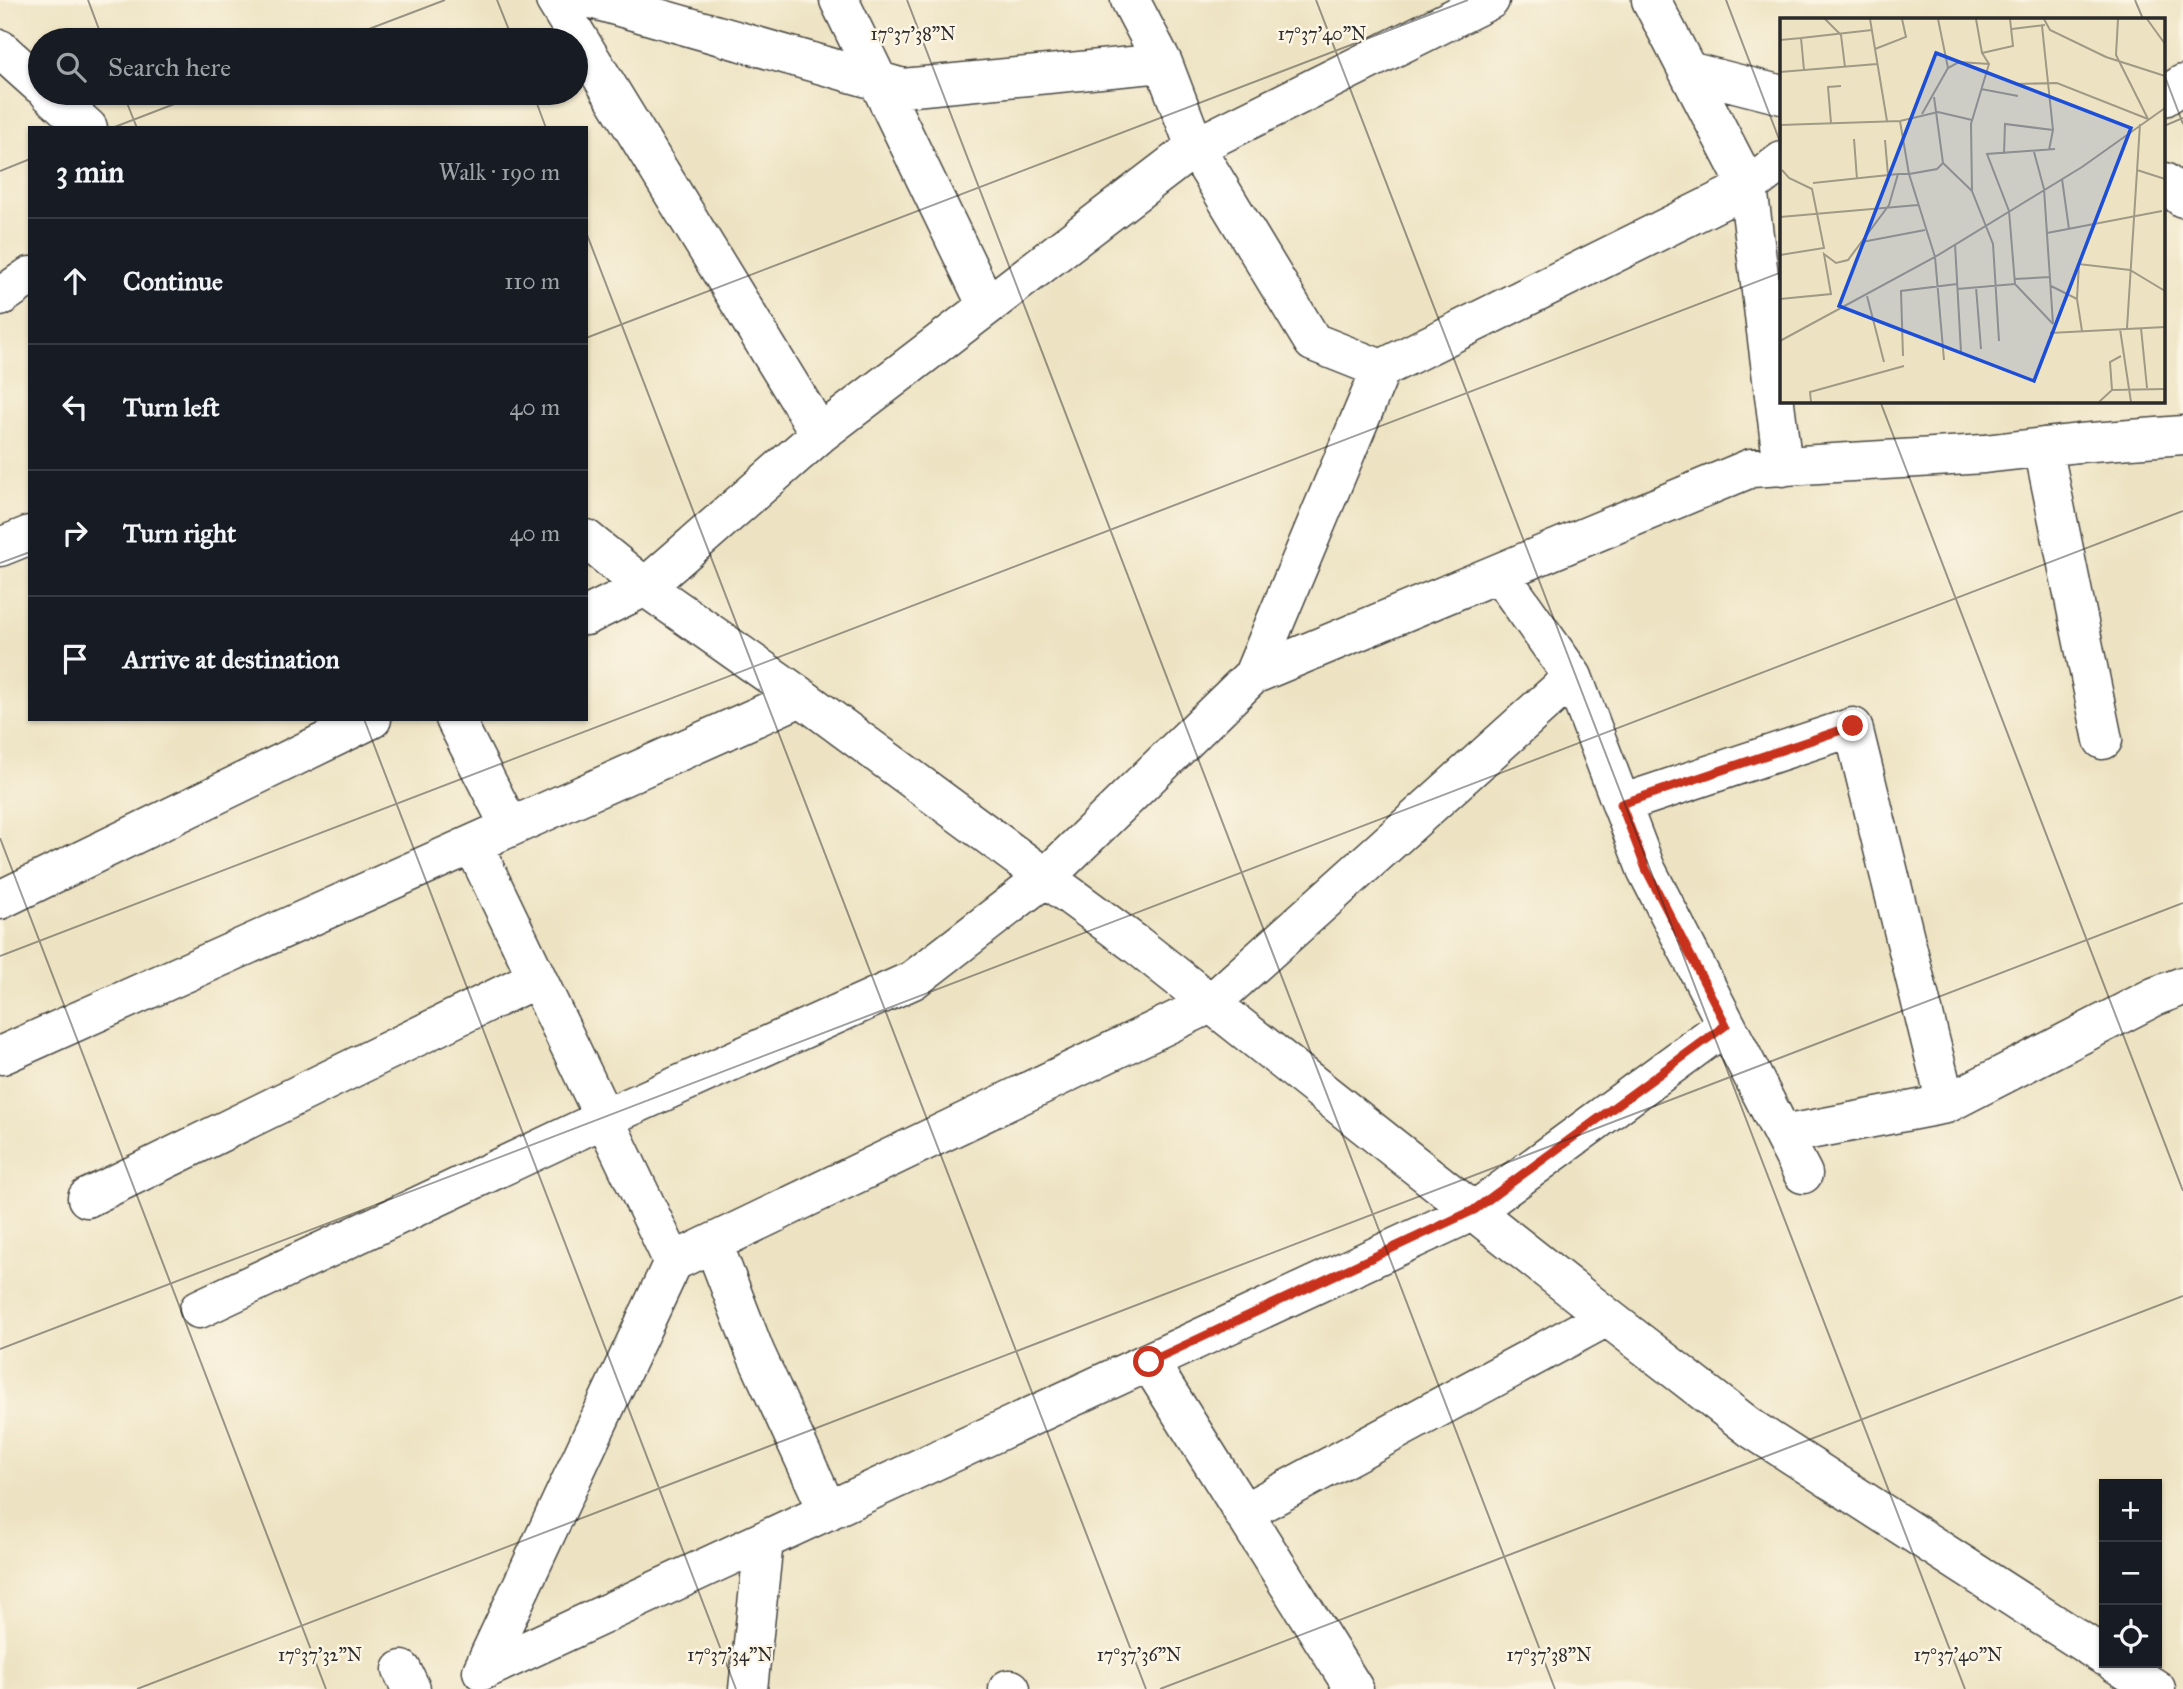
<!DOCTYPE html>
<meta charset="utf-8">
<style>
:root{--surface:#171b24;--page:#20242c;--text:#f1f3f6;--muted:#9ea1a6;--line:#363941}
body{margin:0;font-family:"IM FELL Great Primer",serif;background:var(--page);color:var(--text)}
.controls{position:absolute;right:21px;bottom:21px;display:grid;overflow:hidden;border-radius:0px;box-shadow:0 2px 5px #0004}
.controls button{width:63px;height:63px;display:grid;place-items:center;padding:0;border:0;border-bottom:2px solid var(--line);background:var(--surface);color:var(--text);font:35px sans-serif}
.stop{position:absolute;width:21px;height:21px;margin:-16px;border:5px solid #c8321e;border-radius:50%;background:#fff}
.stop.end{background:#c8321e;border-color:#fff;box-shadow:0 2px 7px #0008}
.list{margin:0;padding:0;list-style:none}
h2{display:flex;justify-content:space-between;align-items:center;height:91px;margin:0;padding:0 28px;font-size:30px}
h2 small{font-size:23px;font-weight:400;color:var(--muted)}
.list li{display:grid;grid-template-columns:46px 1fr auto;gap:21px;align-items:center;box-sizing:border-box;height:126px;padding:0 28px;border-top:2px solid var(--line)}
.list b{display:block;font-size:26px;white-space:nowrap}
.list em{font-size:23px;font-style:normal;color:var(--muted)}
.icon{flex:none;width:38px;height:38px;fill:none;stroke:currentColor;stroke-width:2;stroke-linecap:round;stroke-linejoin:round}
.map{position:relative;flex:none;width:2183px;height:1689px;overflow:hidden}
.search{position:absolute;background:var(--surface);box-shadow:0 2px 5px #0004;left:28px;top:28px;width:560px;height:77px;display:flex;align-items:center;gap:18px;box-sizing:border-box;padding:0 24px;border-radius:38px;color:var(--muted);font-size:26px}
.panel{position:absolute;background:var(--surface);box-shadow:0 2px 5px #0004;left:28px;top:126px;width:560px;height:595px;border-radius:0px}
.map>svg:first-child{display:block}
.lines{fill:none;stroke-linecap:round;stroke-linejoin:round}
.street-casing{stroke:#484742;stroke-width:41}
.street{stroke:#fff;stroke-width:38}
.route{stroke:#c8321e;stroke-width:9}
.ticks{fill:none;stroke:#2b2b2b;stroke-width:2;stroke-opacity:0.45}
.inset-road{fill:none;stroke:#9f9986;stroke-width:2}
.view{fill:#1d4ed8;fill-opacity:0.15;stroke:#1d4ed8;stroke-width:3.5}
.inset-edge{fill:none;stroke:#2b2b2b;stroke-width:3.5}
.ticks-label{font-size:18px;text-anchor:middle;fill:#2b2b2b;stroke:#fcf5e5;stroke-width:5;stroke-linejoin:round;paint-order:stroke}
</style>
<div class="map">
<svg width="2183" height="1689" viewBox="0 0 2183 1689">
<rect width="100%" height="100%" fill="#fcf5e5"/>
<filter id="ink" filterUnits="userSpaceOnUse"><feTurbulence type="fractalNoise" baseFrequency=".0143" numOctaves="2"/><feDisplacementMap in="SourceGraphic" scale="14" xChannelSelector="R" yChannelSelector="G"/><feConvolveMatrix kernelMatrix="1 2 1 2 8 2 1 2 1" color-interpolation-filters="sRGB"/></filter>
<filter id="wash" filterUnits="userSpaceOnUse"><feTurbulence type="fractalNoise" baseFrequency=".00686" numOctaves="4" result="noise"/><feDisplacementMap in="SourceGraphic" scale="28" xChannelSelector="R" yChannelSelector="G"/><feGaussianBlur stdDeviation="1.57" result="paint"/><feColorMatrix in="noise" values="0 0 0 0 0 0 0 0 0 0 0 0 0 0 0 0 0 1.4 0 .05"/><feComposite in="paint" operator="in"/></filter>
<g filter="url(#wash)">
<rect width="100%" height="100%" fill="#ede3c3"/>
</g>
<g filter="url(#ink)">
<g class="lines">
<defs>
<path id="street" d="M 555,0 L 820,434
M 839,0 L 987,306
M 1130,0 L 1163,63
M 1651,0 L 1748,187 L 1783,467
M 0,49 L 40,85
M 1688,71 L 1782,95
M 49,93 L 88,128
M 2164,97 L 2183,84
M 2164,182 L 2183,198
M 0,297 L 30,276
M 1381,369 L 1313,342 L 1195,147 L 1490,0
M 2043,447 L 2103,740
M 586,539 L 645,587 L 801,697 L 1137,945 L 1607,1317 L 1752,1429 L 2104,1656
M 0,547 L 30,535
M 1499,573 L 1573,677
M 586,616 L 645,587 L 820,434 L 1195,147 L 1163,63 L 903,88 L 595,0
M 1253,675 L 1381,369 L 1748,187 L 1782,161
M 455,719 L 510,827
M 1621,804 L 1853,727 L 1946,1104
M 473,844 L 673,1262 L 482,1671
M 0,900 L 372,719
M 2,1055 L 801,697
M 1783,1135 L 1946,1104 L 2156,996 L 2183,986
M 87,1198 L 537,978
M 713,1243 L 755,1352 L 828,1511
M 673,1262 L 1210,1004 L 1573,677 L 1646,869 L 1803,1174
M 199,1309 L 603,1119 L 913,980 L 1045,878 L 1253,675 L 1751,468 L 1984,454 L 2079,443 L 2183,435
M 1149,1362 L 1354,1689
M 1243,1513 L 1607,1317
M 2115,1663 L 2156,1689
M 402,1670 L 411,1689
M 482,1671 L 1474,1211 L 1726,1025
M 748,1689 L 764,1541
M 1008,1689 L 1011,1689"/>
</defs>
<use href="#street" class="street-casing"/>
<use href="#street" class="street"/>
</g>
</g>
<g class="lines" filter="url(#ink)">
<path class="route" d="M 1149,1362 L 1474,1210 L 1726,1025 L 1646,869 L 1621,804 L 1853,726"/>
</g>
<path class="ticks" d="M 88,0 L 103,40M 497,0 L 513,40M 907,0 L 1555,1689M 1316,0 L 1965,1689M 1726,0 L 1782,147M 2135,0 L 2143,19M 340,40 L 445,0M 2164,74 L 2183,124M 123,93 L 137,128M 533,93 L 546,128M 2164,126 L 2183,118M 112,128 L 203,93M 0,171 L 30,159M 586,232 L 1146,1689M 586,338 L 1468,0M 1880,401 L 2183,1191M 0,563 L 30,552M 364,719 L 736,1689M 0,838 L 326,1689M 0,956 L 1782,272M 0,1349 L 2183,511M 137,1689 L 2183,903M 1160,1689 L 2183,1296"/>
<g transform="translate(1780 18)">
<rect width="385" height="385" fill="#ede3c3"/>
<path class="inset-road" d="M 45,1 L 61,17 L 65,49M 90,1 L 107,103M 158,1 L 168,50M 196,1 L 202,35 L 209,46 L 191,106 L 192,173 L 213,226 L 219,323M 264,1 L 270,12 L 326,39 L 385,58M 338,1 L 336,37 L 368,101M 367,1 L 385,26M 262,8 L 273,112 L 269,132M 232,11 L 265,7M 21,20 L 92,12M 0,22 L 21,20 L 24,52M 95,31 L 126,19 L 122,1M 202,35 L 233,28 L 230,1M 0,54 L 97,46M 237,66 L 277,65 L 368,101M 201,71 L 238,78M 154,79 L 163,145 L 192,173M 142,96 L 168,50 L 179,44 L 209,46M 120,103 L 158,94 L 192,102M 51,105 L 48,69 L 61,68M 0,107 L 120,103 L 129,156 L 157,151 L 163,145M 74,121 L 77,161M 105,122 L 108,157M 254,134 L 264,171 L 273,306M 224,136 L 225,106 L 273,112M 357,152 L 385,161M 282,161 L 289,211M 0,163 L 1,107M 33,165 L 118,156M 0,199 L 138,187M 267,215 L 382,193M 82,224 L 145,212M 175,226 L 181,334M 0,237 L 44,230 L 32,171 L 9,160 L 2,152M 234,261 L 270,259M 235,266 L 229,193 L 207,136 L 275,131M 271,268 L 297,281 L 302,313M 196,269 L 201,331M 177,271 L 235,266 L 273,306M 87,278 L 104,344M 0,281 L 51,276 L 44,236 L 56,245 L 68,242 L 109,187 L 118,156 L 129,156 L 155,239 L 164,342M 297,281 L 299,246 L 350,252 L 385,273M 347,310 L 360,106M 361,310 L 367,370M 340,311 L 351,384M 270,315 L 385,309M 0,323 L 155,239 L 302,149 L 385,90M 123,338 L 121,273 L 177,266M 332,372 L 330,344 L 341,338M 31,384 L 30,374 L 124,348M 319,384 L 332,372 L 385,371"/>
<path class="view" d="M 156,35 L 351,110 L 254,363 L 59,288 Z"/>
<rect width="385" height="385" class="inset-edge"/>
</g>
<g class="ticks-label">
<text x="913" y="40">17°37'38"N</text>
<text x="1322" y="40">17°37'40"N</text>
<text x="320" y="1661">17°37'32"N</text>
<text x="730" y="1661">17°37'34"N</text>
<text x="1139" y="1661">17°37'36"N</text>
<text x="1549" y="1661">17°37'38"N</text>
<text x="1958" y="1661">17°37'40"N</text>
</g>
</svg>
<div class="controls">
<button>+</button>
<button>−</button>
<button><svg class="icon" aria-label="locate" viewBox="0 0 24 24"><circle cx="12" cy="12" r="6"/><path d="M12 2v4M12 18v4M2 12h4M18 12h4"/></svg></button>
</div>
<div class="stop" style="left:1149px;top:1362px"></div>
<div class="stop end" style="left:1853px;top:726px"></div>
<div class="search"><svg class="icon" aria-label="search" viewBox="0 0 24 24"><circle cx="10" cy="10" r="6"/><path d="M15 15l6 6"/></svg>Search here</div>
<section class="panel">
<h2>3 min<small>Walk · 190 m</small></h2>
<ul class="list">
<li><svg class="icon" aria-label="ahead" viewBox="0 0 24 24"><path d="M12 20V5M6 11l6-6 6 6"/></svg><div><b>Continue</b></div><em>110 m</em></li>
<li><svg class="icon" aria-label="left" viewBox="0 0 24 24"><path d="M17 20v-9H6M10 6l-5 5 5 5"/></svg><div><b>Turn left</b></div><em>40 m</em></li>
<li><svg class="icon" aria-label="right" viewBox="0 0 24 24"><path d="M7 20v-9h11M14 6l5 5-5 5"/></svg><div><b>Turn right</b></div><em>40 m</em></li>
<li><svg class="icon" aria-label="arrive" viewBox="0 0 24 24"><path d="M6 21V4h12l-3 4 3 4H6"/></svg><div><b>Arrive at destination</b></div></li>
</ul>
</section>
</div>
